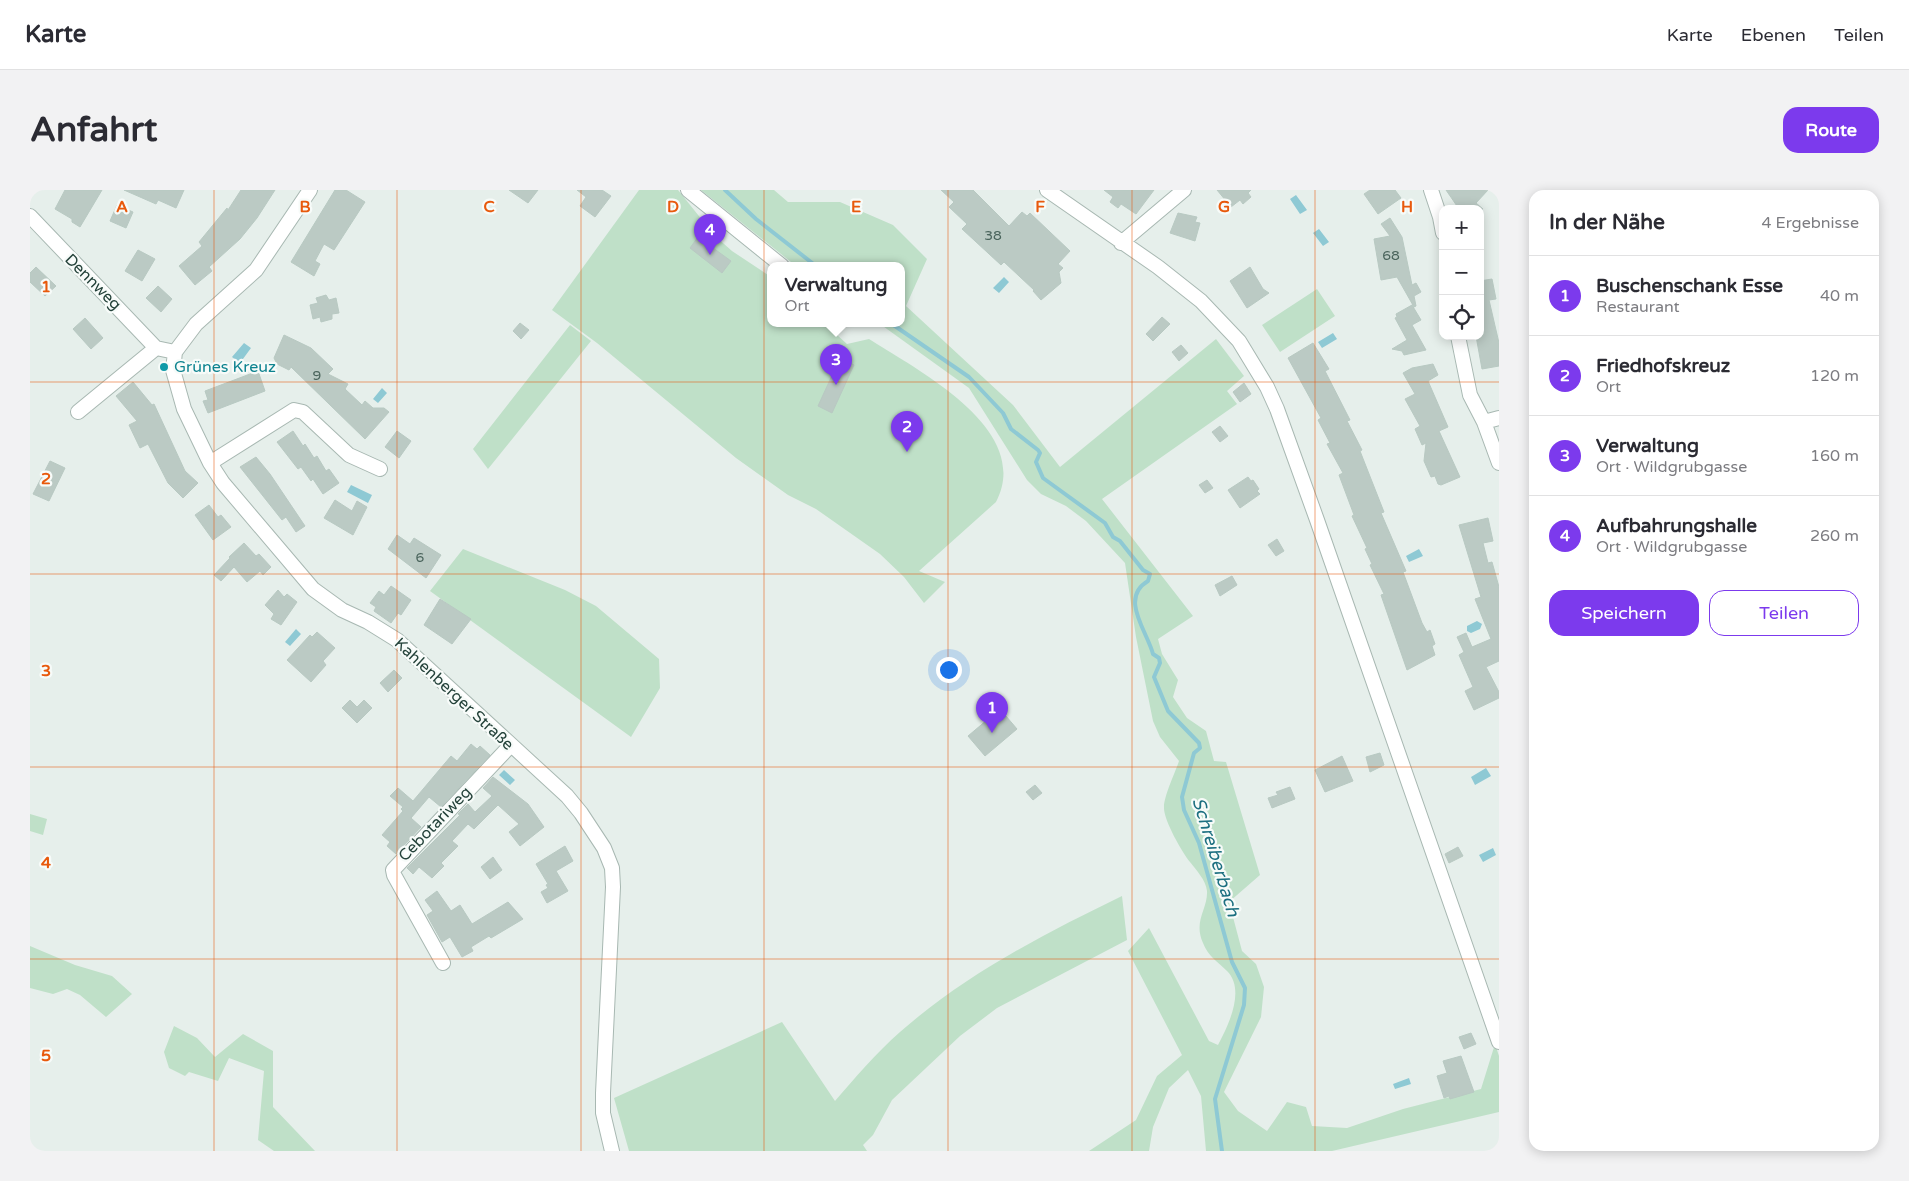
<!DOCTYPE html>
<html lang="de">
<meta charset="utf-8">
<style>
:root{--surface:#fff;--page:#f2f2f3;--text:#2b2b33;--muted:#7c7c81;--line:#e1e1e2;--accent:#7c3aed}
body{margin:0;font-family:"Varela Round",sans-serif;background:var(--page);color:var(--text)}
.controls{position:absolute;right:15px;top:15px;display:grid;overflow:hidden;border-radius:10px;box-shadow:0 2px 12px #0003}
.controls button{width:45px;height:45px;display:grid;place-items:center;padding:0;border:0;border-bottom:1px solid var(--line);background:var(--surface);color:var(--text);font:25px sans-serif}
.you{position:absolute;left:918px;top:479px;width:18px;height:18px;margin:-12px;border:4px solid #fff;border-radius:50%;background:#1a73e8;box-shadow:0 0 0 8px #1a73e833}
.badge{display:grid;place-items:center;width:32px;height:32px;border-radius:50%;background:var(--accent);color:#fff;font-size:16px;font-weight:700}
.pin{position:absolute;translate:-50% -41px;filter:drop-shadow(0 1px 2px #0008)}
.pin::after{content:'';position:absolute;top:26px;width:18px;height:15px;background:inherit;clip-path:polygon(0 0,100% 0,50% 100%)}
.popup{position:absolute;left:737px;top:72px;width:138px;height:65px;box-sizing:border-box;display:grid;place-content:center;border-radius:10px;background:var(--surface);filter:drop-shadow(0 1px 4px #0005);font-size:16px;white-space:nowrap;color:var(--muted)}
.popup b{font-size:19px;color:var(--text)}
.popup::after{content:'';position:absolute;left:50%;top:100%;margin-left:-10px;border:10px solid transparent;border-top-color:var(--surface)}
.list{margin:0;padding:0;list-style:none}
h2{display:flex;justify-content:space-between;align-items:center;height:65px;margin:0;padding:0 20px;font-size:21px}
h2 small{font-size:16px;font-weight:400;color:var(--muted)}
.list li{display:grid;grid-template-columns:32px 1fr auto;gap:15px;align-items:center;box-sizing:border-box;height:80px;padding:0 20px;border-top:1px solid var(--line)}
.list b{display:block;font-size:19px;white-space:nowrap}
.list p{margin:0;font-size:16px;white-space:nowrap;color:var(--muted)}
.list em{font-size:16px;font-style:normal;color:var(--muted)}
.actions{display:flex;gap:10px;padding:15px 20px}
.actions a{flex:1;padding:11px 0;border:1px solid var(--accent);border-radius:15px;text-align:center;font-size:18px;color:var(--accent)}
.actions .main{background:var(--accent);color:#fff}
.icon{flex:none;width:28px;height:28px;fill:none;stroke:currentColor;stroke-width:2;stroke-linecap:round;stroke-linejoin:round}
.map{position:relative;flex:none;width:1469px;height:961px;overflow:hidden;border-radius:15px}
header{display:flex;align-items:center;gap:30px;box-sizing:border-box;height:70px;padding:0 25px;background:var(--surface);border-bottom:1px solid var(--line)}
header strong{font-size:24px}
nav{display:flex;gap:28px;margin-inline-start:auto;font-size:18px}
.intro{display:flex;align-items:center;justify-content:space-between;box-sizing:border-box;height:120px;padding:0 30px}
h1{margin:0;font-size:35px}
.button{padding:12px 22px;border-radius:15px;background:var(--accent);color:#fff;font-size:18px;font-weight:700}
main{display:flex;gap:30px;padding:0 30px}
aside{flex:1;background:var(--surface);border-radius:15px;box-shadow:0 2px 12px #0003}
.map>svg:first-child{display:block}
.green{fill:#bfe0c8}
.water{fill:#8ec9d4}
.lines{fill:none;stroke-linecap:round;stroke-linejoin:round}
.stream{stroke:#8ec9d4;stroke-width:4}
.building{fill:#bbcac4;stroke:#b8c9c2}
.minor-casing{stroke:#a8b8b2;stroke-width:16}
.minor{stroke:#fff;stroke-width:14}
.grid{fill:none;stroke:#e8590c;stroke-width:1;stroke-opacity:0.55}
.culture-dot{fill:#0f9aa8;stroke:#f7fbf9;stroke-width:2}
.labels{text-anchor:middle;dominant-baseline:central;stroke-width:4.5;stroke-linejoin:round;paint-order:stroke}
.number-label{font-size:14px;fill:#4a645c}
.street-label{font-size:16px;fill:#24423a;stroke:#f7fbf9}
.culture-label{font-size:16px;fill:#0d838f;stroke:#f7fbf9;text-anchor:start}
.water-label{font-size:18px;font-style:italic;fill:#1c6f80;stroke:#f7fbf9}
.grid-label{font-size:16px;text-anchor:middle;font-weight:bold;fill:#e8590c;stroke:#f7fbf9;stroke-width:4.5;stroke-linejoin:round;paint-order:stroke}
</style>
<header>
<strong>Karte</strong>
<nav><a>Karte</a><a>Ebenen</a><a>Teilen</a></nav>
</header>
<div class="intro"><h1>Anfahrt</h1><a class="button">Route</a></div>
<main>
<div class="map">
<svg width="1469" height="961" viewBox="0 0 1469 961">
<rect width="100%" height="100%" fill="#e6efeb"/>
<path class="green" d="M 609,0 L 648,0 L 685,46 L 702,61 L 741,87 L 741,134 L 795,134 L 817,154 L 839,149 C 887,180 1004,239 966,312 L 889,381 L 915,392 L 894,413 L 874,387 L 850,364 L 786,319 L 758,305 L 706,268 L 567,153 L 522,120 Z
M 671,0 L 744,0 L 758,12 L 810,12 L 863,35 L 897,69 L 876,116 L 983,215 L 1030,277 L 1186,149 L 1214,186 L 1197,201 L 1207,214 L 1072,309 L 1163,426 L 1128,449 L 1132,464 L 1148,490 L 1143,507 L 1157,528 L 1176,541 L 1184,571 L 1196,572 L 1230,685 L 1199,712 L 1212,761 L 1226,774 L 1234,797 L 1231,827 L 1194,902 L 1208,921 L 1237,941 L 1257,912 L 1276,917 L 1282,936 L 1317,938 L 1373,919 L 1451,899 L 1465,854 L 1469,866 L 1469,922 L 1302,961 L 1176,961 L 1171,906 L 1158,880 L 1139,898 L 1123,937 L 1119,961 L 1059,961 L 1106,930 L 1127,886 L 1152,865 L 1098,761 L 1119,738 L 1179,851 L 1188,855 C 1198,836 1216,800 1197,781 C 1187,771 1178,766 1173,753 C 1163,731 1178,719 1177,701 C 1176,690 1166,680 1160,672 C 1152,662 1133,629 1134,617 C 1134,606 1145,583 1149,571 L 1130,547 L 1123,531 L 1106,447 L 1095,373 L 1056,331 L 1036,316 L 1011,304 L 997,290 L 939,198 L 850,134 L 871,134 L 871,76 L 766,76 Z
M 1287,99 L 1305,126 L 1250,162 L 1232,135 Z
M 540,135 L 561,151 L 458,279 L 443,259 Z
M 433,359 L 535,400 L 566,416 L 629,469 L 630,498 L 601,547 L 400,401 Z
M 0,624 L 17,629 L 13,645 L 0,641 Z
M 1092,706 L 1097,750 L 967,818 L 930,846 L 862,910 L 843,945 L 833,955 L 837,961 L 599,961 L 584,908 L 752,832 L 805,911 C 825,888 846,863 870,842 C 936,784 1014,744 1092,706 Z
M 0,756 L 45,775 L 82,786 L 102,804 L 76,827 L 50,805 L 37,799 L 23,804 L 0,798 Z
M 144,836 L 167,848 L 185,867 L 213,844 L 243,861 L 243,917 L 285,961 L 244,961 L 228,950 L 234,881 L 199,868 L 188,891 L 159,882 L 155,886 L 139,878 L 134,862 Z"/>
<path class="water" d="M 1266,5 L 1277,20 L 1270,24 L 1260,9 Z
M 1289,39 L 1299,52 L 1293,56 L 1283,43 Z
M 974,87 L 979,92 L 969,103 L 963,98 Z
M 1303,143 L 1307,149 L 1292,158 L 1288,152 Z
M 214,153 L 221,158 L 210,173 L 202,167 Z
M 352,198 L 357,203 L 348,213 L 343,209 Z
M 321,295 L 342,305 L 338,313 L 317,302 Z
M 1389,359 L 1393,366 L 1379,372 L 1376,366 Z
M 1447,431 L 1452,434 L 1450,439 L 1441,443 L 1437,441 L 1437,436 Z
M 266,439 L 271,444 L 260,456 L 255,452 Z
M 1456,578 L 1461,586 L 1445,595 L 1441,587 Z
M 474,580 L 485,590 L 480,595 L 469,585 Z
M 1463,658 L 1466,665 L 1453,672 L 1449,665 Z
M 1379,888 L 1381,894 L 1365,899 L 1363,894 Z"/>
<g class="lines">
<path class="stream" d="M 695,0 L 726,29 L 786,76
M 862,134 L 939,187 L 973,223 L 981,239 L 1008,260 L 1010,263 L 1006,272 L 1013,288 L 1075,333 L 1083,347 L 1090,351 L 1113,380 L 1120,384 L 1118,391 C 1089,408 1117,441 1123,464 L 1129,468 L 1130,473 L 1124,487 L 1138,521 L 1169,553 L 1170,558 L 1164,563 L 1152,607 L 1154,620 L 1169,653 L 1202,772 L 1215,798 L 1214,815 L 1185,909 L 1192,961"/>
</g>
<path class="building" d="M 35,0 L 72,0 L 50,37 L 42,32 L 42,29 L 25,19 Z
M 94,0 L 154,0 L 146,18 L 128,10 L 126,14 Z
M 211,0 L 245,0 L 227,28 L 210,49 L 179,77 L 182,81 L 165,95 L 149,76 L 172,56 L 169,52 L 197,18 L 198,20 Z
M 305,0 L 316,0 L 335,12 L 304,60 L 294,54 L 285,71 L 290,74 L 284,86 L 261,72 Z
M 479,0 L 508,0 L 498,13 Z
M 547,0 L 572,0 L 581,6 L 565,27 L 550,16 L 556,7 Z
M 911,0 L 943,0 L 979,36 L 992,22 L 997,26 L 1000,23 L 1040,61 L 1028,74 L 1033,78 L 1029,82 L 1031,93 L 1011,110 L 1003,101 L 1004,100 L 974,72 L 971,75 L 932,39 L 937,34 L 919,17 L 924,12 Z
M 1074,0 L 1124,0 L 1106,24 L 1091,14 L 1088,18 L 1080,12 L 1083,7 Z
M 1187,0 L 1221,0 L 1218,3 L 1221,7 L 1213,14 L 1210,10 L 1201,17 Z
M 1340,0 L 1365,0 L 1371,8 L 1348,24 L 1334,4 Z
M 1416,0 L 1458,0 L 1446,13 L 1453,19 L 1429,19 Z
M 87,15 L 103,22 L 96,38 L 80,31 Z
M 1148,23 L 1167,27 L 1165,32 L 1170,33 L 1165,51 L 1140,43 Z
M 1360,28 L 1372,47 L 1382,95 L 1386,93 L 1391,102 L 1384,106 L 1386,116 L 1384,117 L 1367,87 L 1351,90 L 1344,49 L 1360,46 L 1351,34 Z
M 668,47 L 701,71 L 692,83 L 660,58 Z
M 108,60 L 125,69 L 112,91 L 95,81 Z
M 6,77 L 26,96 L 15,106 L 0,92 L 0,83 Z
M 1220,77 L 1233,99 L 1239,103 L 1217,118 L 1200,91 Z
M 1462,89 L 1466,109 L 1459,110 L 1469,153 L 1469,176 L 1452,179 L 1446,146 L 1450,146 L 1450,91 Z
M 128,96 L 142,109 L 131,122 L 116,108 Z
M 296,105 L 299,110 L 306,108 L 309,123 L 302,124 L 302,129 L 291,132 L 290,127 L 283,129 L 280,115 L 288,113 L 286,108 Z
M 1382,115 L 1391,130 L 1382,135 L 1396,160 L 1374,165 L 1372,161 L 1362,159 L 1377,150 L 1365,128 L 1367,127 L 1366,124 Z
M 1132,127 L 1140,134 L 1123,151 L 1116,144 Z
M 55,128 L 73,148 L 61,159 L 43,139 Z
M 490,133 L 499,140 L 491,149 L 483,141 Z
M 254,145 L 281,158 L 303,179 L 298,184 L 318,194 L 315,199 L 332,215 L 335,211 L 343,218 L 354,218 L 359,222 L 335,249 L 261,177 L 259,180 L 247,174 L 244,168 Z
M 1283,153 L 1299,179 L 1295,181 L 1320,230 L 1317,231 L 1332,260 L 1330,261 L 1354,322 L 1351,323 L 1376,381 L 1373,382 L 1392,433 L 1397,442 L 1400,440 L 1405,454 L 1402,456 L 1405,465 L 1377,480 L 1351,405 L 1354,404 L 1340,375 L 1342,374 L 1335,359 L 1337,358 L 1322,326 L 1324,325 L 1309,285 L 1313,283 L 1297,254 L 1300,253 L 1288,230 L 1291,228 L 1258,168 Z
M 1151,155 L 1158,163 L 1149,171 L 1142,162 Z
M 810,168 L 824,175 L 802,223 L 788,216 Z
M 1403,174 L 1408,185 L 1398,191 L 1418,237 L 1409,241 L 1430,287 L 1411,295 L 1408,294 L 1405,286 L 1401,287 L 1394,271 L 1396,253 L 1392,255 L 1385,239 L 1390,236 L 1375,209 L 1385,204 L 1373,183 L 1382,178 Z
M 228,181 L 235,201 L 178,223 L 173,211 L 178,210 L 175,201 Z
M 103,192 L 122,215 L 124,214 L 155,281 L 168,293 L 153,308 L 138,293 L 118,254 L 110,258 L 99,235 L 107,231 L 86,206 Z
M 1214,193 L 1221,204 L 1210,212 L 1203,202 Z
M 1190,236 L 1198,246 L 1190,252 L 1182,242 Z
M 263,241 L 273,256 L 275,254 L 284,268 L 287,266 L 296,281 L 299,279 L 309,293 L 293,304 L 283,289 L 281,291 L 271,277 L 268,279 L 247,252 Z
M 367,241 L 381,251 L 369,268 L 355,257 Z
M 226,267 L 240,284 L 275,336 L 266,342 L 256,327 L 252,330 L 210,277 Z
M 20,271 L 35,278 L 19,311 L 3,304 Z
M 1218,287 L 1221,291 L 1223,290 L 1229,299 L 1227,301 L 1230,304 L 1210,318 L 1198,300 Z
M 1177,290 L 1183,298 L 1175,303 L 1169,295 Z
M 305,310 L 322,321 L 327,311 L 337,317 L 323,345 L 294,328 Z
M 179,315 L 188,327 L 191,325 L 201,337 L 183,350 L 165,325 Z
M 1458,328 L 1463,351 L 1453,353 L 1458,373 L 1462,372 L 1469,397 L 1469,471 L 1456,477 L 1469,502 L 1469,508 L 1444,520 L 1435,501 L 1443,497 L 1429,465 L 1434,462 L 1427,447 L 1436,443 L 1442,457 L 1461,449 L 1445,409 L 1451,407 L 1429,335 Z
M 367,345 L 380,354 L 384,348 L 411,365 L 396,388 L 358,359 Z
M 1247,349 L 1254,361 L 1246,366 L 1238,355 Z
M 214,353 L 226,366 L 229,364 L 241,377 L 233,385 L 230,381 L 217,392 L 204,377 L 191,391 L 184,385 L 200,368 L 199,367 Z
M 1202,386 L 1207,395 L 1190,406 L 1185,395 Z
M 361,396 L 381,410 L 371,425 L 368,423 L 361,433 L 344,421 L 346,417 L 340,413 L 349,401 L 354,405 Z
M 248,400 L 254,407 L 257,404 L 267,412 L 251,435 L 241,429 L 244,424 L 235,415 Z
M 410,409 L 441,429 L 422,454 L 394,435 Z
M 287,442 L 305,458 L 293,471 L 296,475 L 281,492 L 257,470 L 280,445 L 282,447 Z
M 364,480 L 372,488 L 358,502 L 350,493 Z
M 320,510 L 327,517 L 334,510 L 342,518 L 327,533 L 312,518 Z
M 970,519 L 987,539 L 955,566 L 938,546 Z
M 441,554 L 447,559 L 450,556 L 460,565 L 411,617 L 399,607 L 381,628 L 391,637 L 366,664 L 357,656 L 360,652 L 352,645 L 373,621 L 371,619 L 373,617 L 360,606 L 368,598 L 383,611 L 421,566 L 427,571 Z
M 1350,563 L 1354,575 L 1340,582 L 1336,567 Z
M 1312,566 L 1323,591 L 1295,602 L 1285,580 Z
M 463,587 L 498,614 L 514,637 L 490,656 L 479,642 L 489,634 L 468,615 L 444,639 L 438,634 L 422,651 L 428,656 L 411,673 L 414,676 L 402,688 L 389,677 L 383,684 L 377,678 L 430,625 L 428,624 L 438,614 L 445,622 L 462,606 L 453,598 Z
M 1005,595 L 1012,603 L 1003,610 L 996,602 Z
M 1260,597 L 1265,609 L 1242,618 L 1238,608 L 1248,605 L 1246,602 Z
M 535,656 L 543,671 L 526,681 L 538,701 L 517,713 L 511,702 L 518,698 L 516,695 L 518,694 L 506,674 Z
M 1428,657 L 1433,666 L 1419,673 L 1415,664 Z
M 463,667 L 472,680 L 460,689 L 451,677 Z
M 407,701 L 421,721 L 430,715 L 442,734 L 478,712 L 493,729 L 461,748 L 459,746 L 441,757 L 443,761 L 432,767 L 420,747 L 412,752 L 397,725 L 403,721 L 395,710 Z
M 1441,843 L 1446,854 L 1434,859 L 1429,847 Z
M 1431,866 L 1444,902 L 1420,909 L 1419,906 L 1414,908 L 1407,886 L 1417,883 L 1413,871 Z"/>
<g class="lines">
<defs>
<path id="minor" d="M 280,0 L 226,80 L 166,134 L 145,162 L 143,180 L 154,219 L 180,273 L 193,293 L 283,399 L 312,420 L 338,432 L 367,450 L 537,606 L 551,623 L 574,658 L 582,678 L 583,697 L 573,903 L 573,923 L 582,961
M 658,0 L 752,76
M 1017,0 L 1128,77 L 1171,111 L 1209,151 L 1237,197 L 1247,219 L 1287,330 L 1469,852
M 1401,0 L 1410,27 L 1413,43
M 0,26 L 126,158 L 145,162
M 1091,53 L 1154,0
M 1428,146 L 1440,205 L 1454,232 L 1469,273
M 48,222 L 126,158
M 1454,232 L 1469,228
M 180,273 L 264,220 L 273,222 L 319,265 L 350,279
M 413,773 L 364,685 L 363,680 L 480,556"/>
</defs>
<use href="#minor" class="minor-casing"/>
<use href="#minor" class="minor"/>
</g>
<path class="grid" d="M 184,0 L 184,961M 367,0 L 367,961M 551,0 L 551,961M 734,0 L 734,961M 918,0 L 918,961M 1102,0 L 1102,961M 1285,0 L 1285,961M 0,192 L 1469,192M 0,384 L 1469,384M 0,577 L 1469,577M 0,769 L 1469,769"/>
<circle class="culture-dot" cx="134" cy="177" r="5"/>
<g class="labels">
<g class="number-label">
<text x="963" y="45">38</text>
<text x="1361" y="65">68</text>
<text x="287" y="185">9</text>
<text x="390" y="367">6</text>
</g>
<g class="street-label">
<text transform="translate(63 92) rotate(45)">Dennweg</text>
<text transform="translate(424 504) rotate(43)">Kahlenberger Straße</text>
<text transform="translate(405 634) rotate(-46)">Cebotariweg</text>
</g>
<g class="culture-label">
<text x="144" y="177">Grünes Kreuz</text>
</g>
<g class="water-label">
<text transform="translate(1186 667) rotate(73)">Schreiberbach</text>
</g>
</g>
<g class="grid-label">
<text x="92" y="22">A</text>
<text x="275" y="22">B</text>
<text x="459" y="22">C</text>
<text x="643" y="22">D</text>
<text x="826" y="22">E</text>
<text x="1010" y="22">F</text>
<text x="1194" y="22">G</text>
<text x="1377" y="22">H</text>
<text x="16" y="102">1</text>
<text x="16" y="294">2</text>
<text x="16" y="486">3</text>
<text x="16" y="678">4</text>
<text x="16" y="871">5</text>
</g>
</svg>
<div class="controls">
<button>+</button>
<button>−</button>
<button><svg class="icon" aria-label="locate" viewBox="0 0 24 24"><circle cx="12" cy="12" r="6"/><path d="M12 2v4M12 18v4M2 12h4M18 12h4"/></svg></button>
</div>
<div class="you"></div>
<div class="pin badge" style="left:962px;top:543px">1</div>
<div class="pin badge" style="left:877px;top:262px">2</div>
<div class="pin badge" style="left:806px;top:195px">3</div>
<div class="popup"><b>Verwaltung</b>Ort</div>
<div class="pin badge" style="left:680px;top:65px">4</div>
</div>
<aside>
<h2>In der Nähe<small>4 Ergebnisse</small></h2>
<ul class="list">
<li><span class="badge">1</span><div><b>Buschenschank Esse</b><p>Restaurant</p></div><em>40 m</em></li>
<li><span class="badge">2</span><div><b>Friedhofskreuz</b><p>Ort</p></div><em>120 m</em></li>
<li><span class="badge">3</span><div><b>Verwaltung</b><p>Ort · Wildgrubgasse</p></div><em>160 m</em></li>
<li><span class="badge">4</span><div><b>Aufbahrungshalle</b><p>Ort · Wildgrubgasse</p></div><em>260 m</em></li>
</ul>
<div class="actions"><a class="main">Speichern</a><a>Teilen</a></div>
</aside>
</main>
